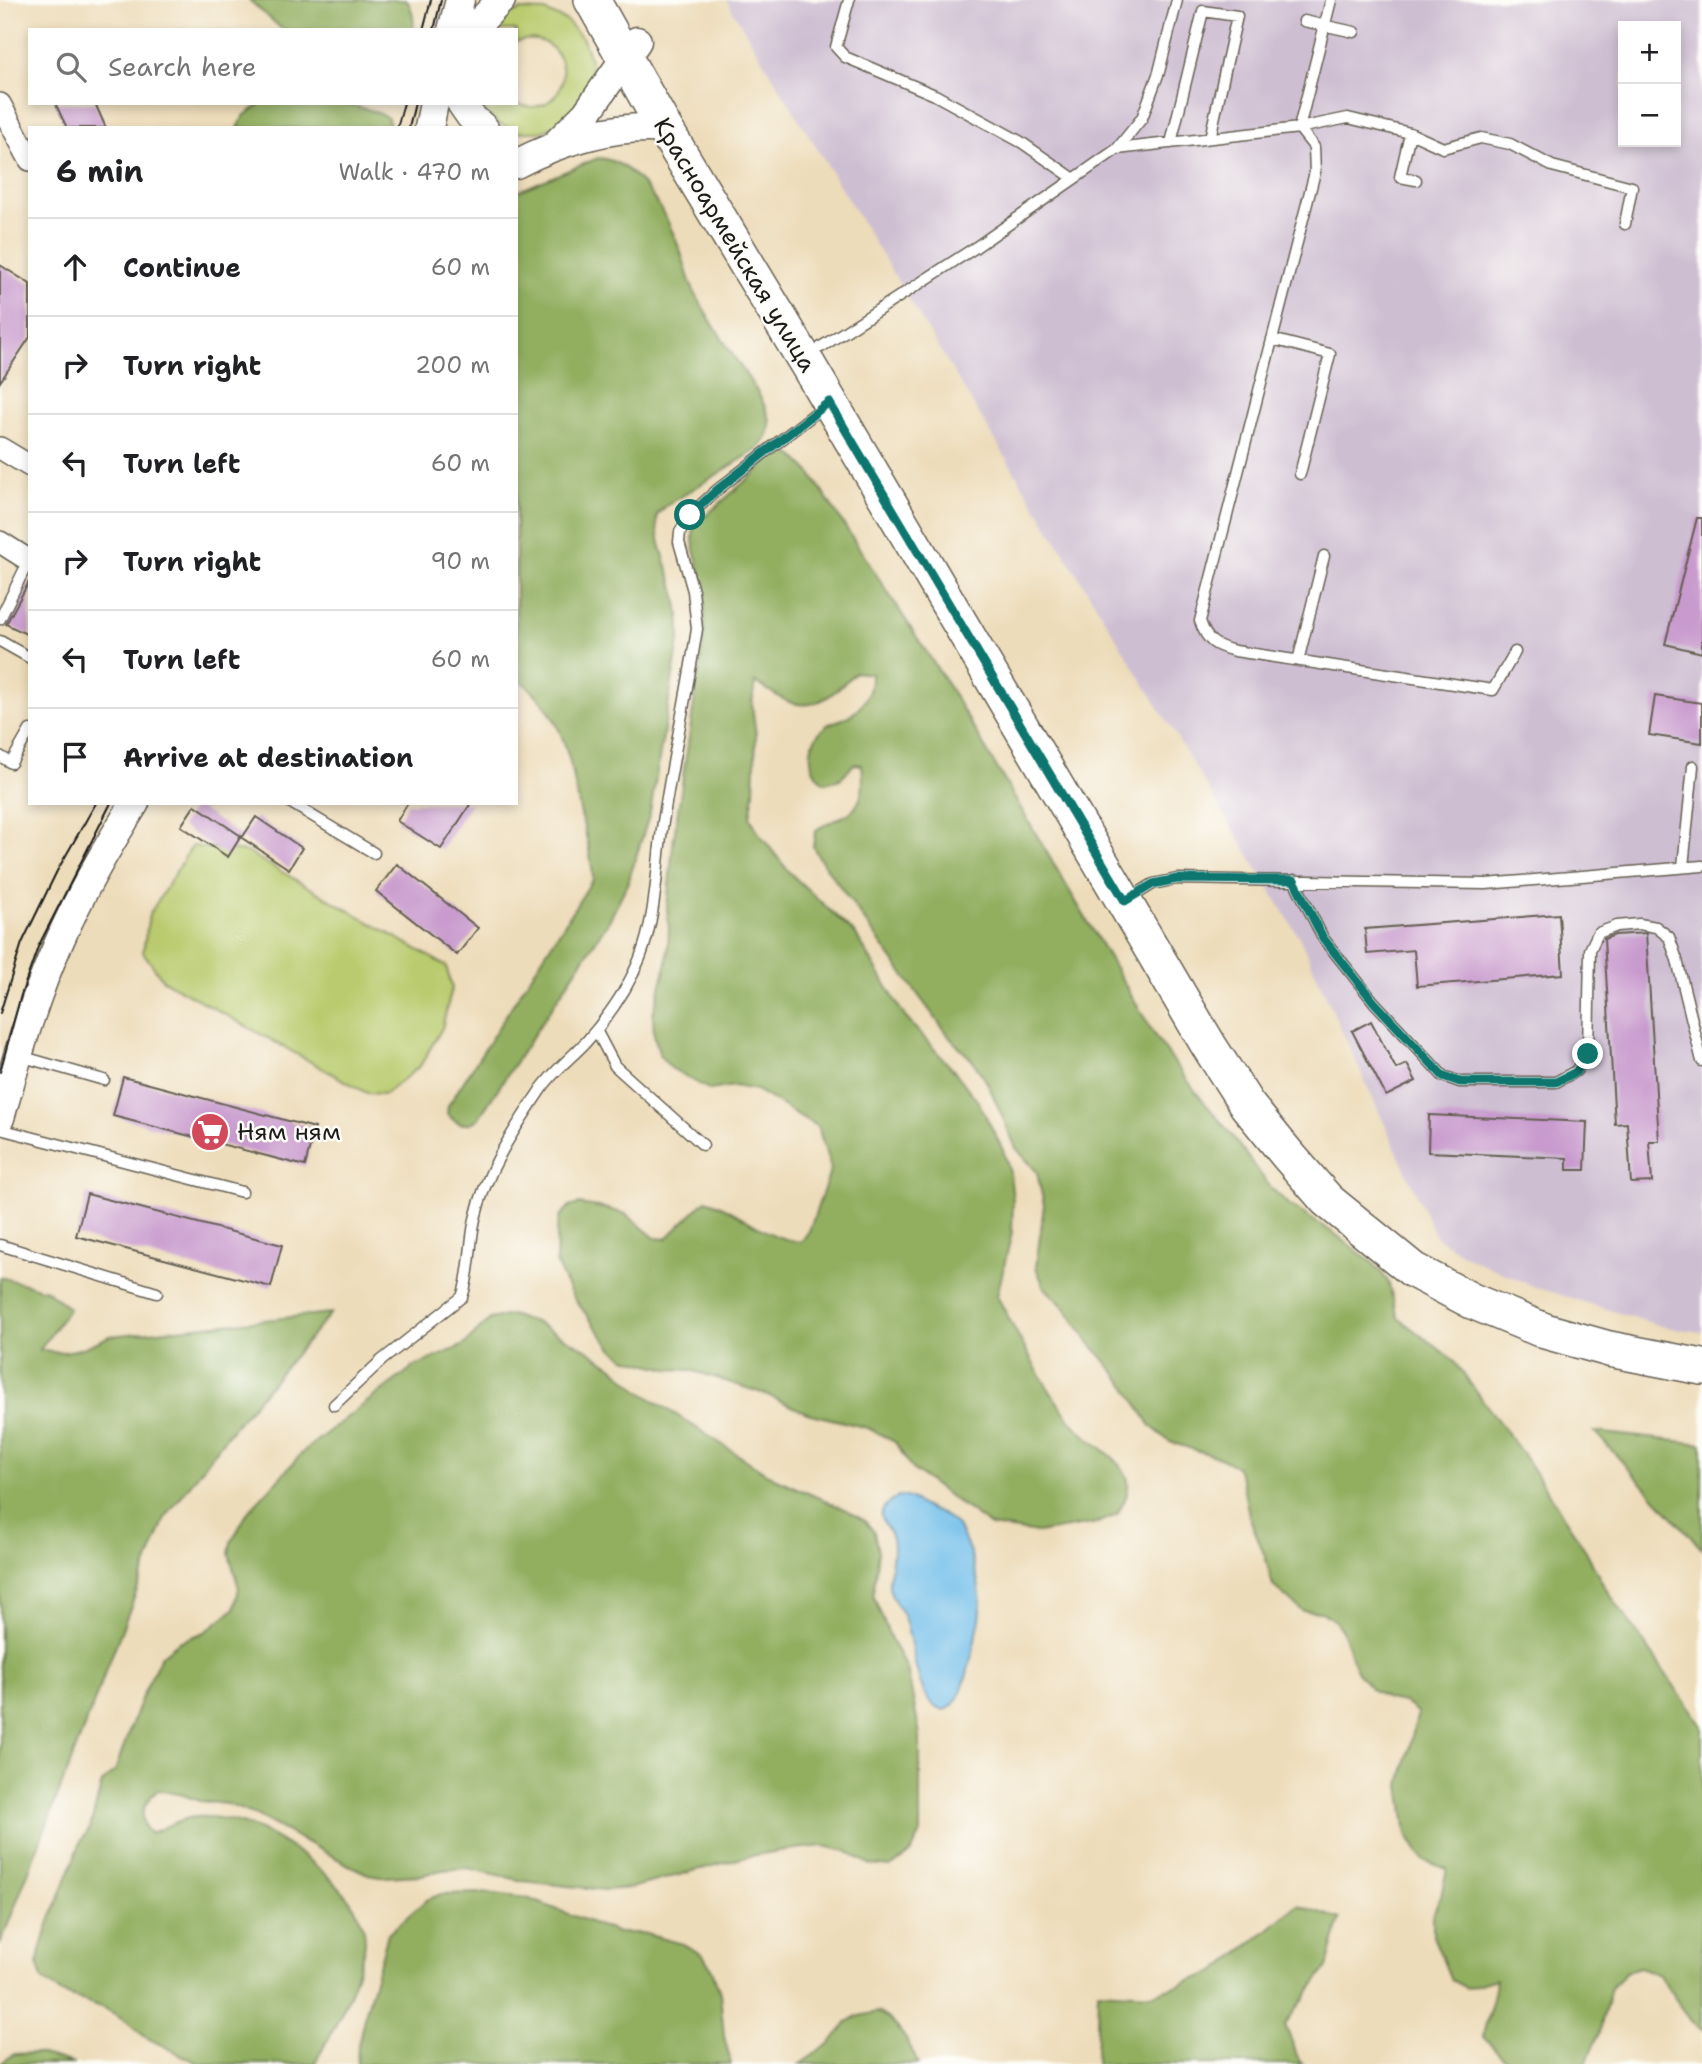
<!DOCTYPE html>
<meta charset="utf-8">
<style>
:root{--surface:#fff;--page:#f6f6f6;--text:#202124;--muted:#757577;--line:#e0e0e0}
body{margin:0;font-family:"Shantell Sans",sans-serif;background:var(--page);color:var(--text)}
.controls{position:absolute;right:21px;top:21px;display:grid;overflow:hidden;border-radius:0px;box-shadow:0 4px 10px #0003}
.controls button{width:63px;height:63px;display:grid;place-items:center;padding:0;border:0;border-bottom:2px solid var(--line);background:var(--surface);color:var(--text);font:35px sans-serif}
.stop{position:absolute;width:21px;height:21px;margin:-16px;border:5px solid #0f766e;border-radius:50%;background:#fff}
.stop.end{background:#0f766e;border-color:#fff;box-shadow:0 2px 7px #0008}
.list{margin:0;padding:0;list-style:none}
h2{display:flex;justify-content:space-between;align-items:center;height:91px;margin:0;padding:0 28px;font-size:30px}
h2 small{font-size:23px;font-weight:400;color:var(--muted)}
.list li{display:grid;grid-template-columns:46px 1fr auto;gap:21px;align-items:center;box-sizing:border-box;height:98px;padding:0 28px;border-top:2px solid var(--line)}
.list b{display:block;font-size:26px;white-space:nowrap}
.list em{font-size:23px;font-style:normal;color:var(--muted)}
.icon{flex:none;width:38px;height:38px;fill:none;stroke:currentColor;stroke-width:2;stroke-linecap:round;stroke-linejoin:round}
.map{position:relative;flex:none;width:1702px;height:2064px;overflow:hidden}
.search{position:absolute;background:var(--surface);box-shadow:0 4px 10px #0003;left:28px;top:28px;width:490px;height:77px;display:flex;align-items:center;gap:18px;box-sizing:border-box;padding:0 24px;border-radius:0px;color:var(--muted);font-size:26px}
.panel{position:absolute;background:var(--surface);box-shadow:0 4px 10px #0003;left:28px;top:126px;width:490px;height:679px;border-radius:0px}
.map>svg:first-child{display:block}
.industrial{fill:#cebed2;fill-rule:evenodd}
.green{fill:#b9cb6e;stroke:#6a7445;stroke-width:2}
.forest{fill:#92af61;stroke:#57663e;stroke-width:2}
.water{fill:#6fbeea;stroke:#466d83;stroke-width:2}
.building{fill:#c89acd}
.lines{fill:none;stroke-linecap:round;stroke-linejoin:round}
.service-casing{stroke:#655f53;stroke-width:13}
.minor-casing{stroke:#655f53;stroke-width:24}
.tertiary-casing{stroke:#655f53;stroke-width:31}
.primary-casing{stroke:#655f53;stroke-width:38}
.service{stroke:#fff;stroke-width:10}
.minor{stroke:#fff;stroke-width:21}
.tertiary{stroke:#fff;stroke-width:28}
.primary{stroke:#fff;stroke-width:35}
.tram{stroke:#1c1c1c;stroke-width:2}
.route{stroke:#0f766e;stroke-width:9}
.labels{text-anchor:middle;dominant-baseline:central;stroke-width:5;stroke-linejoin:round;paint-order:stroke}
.street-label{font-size:24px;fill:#1c1c1c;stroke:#fdfcf7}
.poi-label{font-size:24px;fill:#1c1c1c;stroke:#fdfcf7;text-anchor:start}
</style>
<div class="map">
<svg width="1702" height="2064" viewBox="0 0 1702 2064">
<rect width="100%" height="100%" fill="#fdfcf7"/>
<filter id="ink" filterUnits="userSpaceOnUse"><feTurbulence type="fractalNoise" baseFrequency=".0143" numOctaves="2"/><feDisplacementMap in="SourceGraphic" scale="14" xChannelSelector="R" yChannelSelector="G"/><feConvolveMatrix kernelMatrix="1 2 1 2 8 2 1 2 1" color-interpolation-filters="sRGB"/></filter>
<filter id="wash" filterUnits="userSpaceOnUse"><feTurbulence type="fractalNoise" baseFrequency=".00686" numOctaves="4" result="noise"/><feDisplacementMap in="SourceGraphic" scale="28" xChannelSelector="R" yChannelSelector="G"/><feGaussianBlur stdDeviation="1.57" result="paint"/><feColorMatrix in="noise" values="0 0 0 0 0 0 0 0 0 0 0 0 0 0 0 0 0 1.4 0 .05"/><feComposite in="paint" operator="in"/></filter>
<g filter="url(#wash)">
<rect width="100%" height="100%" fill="#eddcb9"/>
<path class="industrial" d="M 726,0 L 1702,0 L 1702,1332 L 1664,1327 L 1535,1287 L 1469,1258 L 1436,1237 L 1299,937 ZM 1623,26 L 1676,26 L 1676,142 L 1623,142 Z"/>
<path class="green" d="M 521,10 L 545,11 L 567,21 L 583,39 L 591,62 L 591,86 L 563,124 L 540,132 L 516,132 L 516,128 C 498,128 489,116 478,103 C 490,103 505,101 517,104 C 522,105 527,107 533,107 C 580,102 569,25 516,42 L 516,30 L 486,30 L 498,19 Z
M 192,846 L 247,852 L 446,966 L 452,988 L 442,1028 L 420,1066 L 385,1094 L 367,1093 L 163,980 L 143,952 L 149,915 Z"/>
<path class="forest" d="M 249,0 L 407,0 C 412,9 415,19 413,30 L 283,30 Z
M 262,103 C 299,103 356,98 388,118 L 390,128 L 238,128 L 244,116 Z
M 598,158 C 638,160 669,218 681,253 C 686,267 688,280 695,293 C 713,328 737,360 758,393 C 770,416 778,429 758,449 L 666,506 L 657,515 C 655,539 667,563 673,585 C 678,602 680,618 680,635 L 650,813 L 628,882 L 610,919 L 478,1119 C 466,1128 456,1124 447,1114 L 448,1106 L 593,879 C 592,856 585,832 580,810 C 570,759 563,709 516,678 L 516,192 Z
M 787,452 L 794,456 L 809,471 L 948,685 L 1157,1039 L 1199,1096 L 1227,1129 L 1271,1188 L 1290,1205 L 1335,1234 L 1374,1264 L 1388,1281 L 1398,1318 L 1452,1359 L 1522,1453 L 1586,1551 L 1603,1584 L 1702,1726 L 1702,2030 L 1691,2021 L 1659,1975 L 1640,1967 L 1625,1972 L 1611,1988 L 1599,2033 L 1586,2064 L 1509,2064 L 1483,2037 C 1486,2017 1495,2000 1496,1979 L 1466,1988 L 1451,1980 L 1433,1936 L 1433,1914 L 1441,1896 L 1447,1869 L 1423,1860 L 1407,1834 L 1400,1785 L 1418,1713 L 1404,1702 L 1387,1699 L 1371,1689 L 1358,1674 L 1342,1631 L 1336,1622 L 1322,1612 L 1303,1611 L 1273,1586 L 1266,1559 L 1249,1516 L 1242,1480 L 1236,1466 L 1218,1457 L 1170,1442 L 1151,1426 L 1126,1386 L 1086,1338 L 1066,1309 L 1044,1287 L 1036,1267 L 1044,1205 L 1037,1172 L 1016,1148 L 988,1084 L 972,1060 L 951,1039 L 916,992 L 818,856 L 813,846 L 816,830 C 826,823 836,820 846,815 C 864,806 864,781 862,765 L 854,764 L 840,779 L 825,783 C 806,769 806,743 825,727 C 830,722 839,721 845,718 C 863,710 872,692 871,674 L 855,672 C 837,691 818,712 789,702 C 777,697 766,688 755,682 L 752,705 L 756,735 L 754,793 L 750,817 L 758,832 L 789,872 L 856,935 L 905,1017 L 955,1072 L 979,1103 L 1003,1150 L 1010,1173 L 1013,1200 L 1012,1232 L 997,1296 C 1020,1339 1042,1384 1072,1422 C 1087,1442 1115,1452 1126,1475 C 1133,1487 1123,1504 1117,1515 L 1097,1523 L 1038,1533 L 991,1526 L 912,1469 L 895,1442 L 868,1428 L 807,1413 L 765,1394 L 707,1375 L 690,1370 L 668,1369 L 625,1358 L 612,1348 L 573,1297 L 563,1278 L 556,1262 L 557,1228 L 560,1216 L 569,1207 L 579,1204 L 604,1208 L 626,1214 L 655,1238 L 666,1239 L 706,1200 C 744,1212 760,1237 801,1242 L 809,1231 L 831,1169 L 818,1127 L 756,1090 L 734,1086 L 710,1090 L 694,1081 L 671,1068 L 660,1056 L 654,1035 L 653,1014 L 667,962 L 669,929 L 667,908 L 673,844 L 704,637 C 705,620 706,604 703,586 C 700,565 690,548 694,526 L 774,456 Z
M 0,1277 L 46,1290 L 69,1308 L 40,1350 C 66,1357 87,1347 110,1336 L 331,1313 L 229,1433 L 165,1518 L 0,1945 Z
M 510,1315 L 535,1322 L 586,1349 L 613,1367 L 638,1390 L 774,1478 L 844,1509 L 865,1521 L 874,1532 L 878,1551 L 873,1595 L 893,1644 L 907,1668 L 920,1735 L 920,1835 L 910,1854 L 890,1867 L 871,1865 L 846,1851 L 823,1846 L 785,1850 L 750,1856 L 630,1888 L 605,1890 L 523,1881 L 468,1868 L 442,1870 L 422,1875 L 385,1877 L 368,1874 L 349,1865 L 256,1815 L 227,1804 L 199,1801 L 183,1795 L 158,1790 C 144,1802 135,1818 150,1833 C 164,1829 181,1817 196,1817 C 216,1816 239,1821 258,1829 C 295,1846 366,1896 365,1941 C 365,1948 362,1955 360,1962 C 350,1999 334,2031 314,2064 L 200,2064 L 145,2037 L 125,2020 L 104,2008 L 62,1993 L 42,1979 L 37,1963 L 49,1924 L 81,1841 L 90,1828 L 102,1783 L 115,1771 L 141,1699 L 161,1656 L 179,1642 L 205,1632 L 234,1609 L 239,1588 L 229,1554 L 231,1542 L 248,1512 L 306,1449 L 380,1392 L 413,1367 L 464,1345 L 490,1319 Z
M 1595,1432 L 1702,1444 L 1702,1549 Z
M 486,1893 L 527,1898 L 618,1933 L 642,1933 L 683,1944 L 703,1955 L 712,1970 L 720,1993 L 724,2036 L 731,2064 L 357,2064 L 358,2045 L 364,2018 L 388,1934 L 426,1900 L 441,1894 Z
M 1298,1905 L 1340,1919 L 1327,1967 L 1285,2025 L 1300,2062 L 1303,2064 L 1096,2064 L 1098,1991 L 1153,1994 L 1215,1972 Z
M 877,2012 C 898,2022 910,2043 918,2064 L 800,2064 L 831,2043 L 847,2022 L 859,2016 Z
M 35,2053 L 74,2064 L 0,2064 L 14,2054 Z"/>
<path class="water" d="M 898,1496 C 909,1495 917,1504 927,1508 C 937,1513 946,1514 954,1523 C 969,1538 981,1587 981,1609 C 981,1622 976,1633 974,1645 C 971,1657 959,1729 933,1705 C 917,1692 912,1641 905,1620 C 901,1609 890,1598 889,1586 C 888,1571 896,1554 892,1539 C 890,1530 883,1524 881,1515 L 883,1509 Z"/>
<g id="blocks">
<path class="building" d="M 55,103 L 95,103 L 106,128 L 67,128 Z
M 0,265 L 30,284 L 30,337 L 0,382 Z
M 1697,518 L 1702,518 L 1702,653 L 1665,644 Z
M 30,580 L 30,636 L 6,624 Z
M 1655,696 L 1702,703 L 1702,743 L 1649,735 Z
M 408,803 L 471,803 L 441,849 L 397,821 Z
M 195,805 L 241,836 L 228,857 L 181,826 Z
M 256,817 L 302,848 L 289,869 L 242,838 Z
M 397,864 L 478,928 L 457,955 L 376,891 Z
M 1559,914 L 1563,974 L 1417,986 L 1414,950 L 1367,954 L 1365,929 Z
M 1646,933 L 1659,1141 L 1649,1141 L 1652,1182 L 1631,1183 L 1627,1123 L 1615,1124 L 1604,939 L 1615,935 Z
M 1371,1021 L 1396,1069 L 1407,1064 L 1416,1081 L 1386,1096 L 1352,1031 Z
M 123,1077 L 315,1128 L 305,1166 L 113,1116 Z
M 1429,1115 L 1587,1122 L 1585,1170 L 1567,1170 L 1567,1158 L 1428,1152 Z
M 87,1194 L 282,1245 L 271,1287 L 76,1236 Z"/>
</g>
</g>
<g filter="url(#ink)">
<use href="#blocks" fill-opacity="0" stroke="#655f53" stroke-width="2"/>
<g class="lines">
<defs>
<path id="service" d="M 849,0 L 836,47 L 845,57 L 935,95 L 1021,142 L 1073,178
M 1304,21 L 1354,32
M 1410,133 L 1443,148 L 1481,138 L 1510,144 L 1552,166 L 1632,187 L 1625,224
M 1171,143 L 1203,11 L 1237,16 L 1210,138
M 1117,149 L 1299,128 L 1331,0
M 1416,180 L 1400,177 L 1410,133 L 1348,118 L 1299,128 L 1314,147 L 1315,172 L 1200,621 C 1207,642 1215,646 1235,651 L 1493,690 L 1515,652
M 1272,339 L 1330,354 L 1300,474
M 821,347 L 976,247 L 1117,149 L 1142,118 L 1159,72 L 1177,0
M 0,619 L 29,560
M 0,641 L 30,658
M 1298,661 L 1324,556
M 0,756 L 11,763 L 30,730
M 291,803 L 374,853
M 1683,867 L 1693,766
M 1294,880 L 1323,938 L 1374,1002 L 1443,1076 L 1460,1082 L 1556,1082 L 1576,1071 L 1588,1054 L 1590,950 L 1598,933 L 1617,926 L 1639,924 L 1656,927 L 1669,937 L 1677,960 L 1702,1061
M 1127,900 L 1153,884 L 1177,879 L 1486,884 L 1702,866
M 596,1030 L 615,1066 L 703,1145
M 20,1056 L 104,1080
M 0,1129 L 242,1192
M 0,1245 L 157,1293
M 334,1405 L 382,1360 L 462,1297 C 471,1273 469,1245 475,1219 C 485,1173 513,1131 539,1092 C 552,1072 570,1059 586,1042 C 608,1017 628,989 640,958 C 657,914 656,867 663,822 C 673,757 687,693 697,629 L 693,591 L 679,542 L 680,532 L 690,515 L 717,490 L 827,404"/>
<path id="minor" d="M 0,104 L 30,160
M 0,448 L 30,466
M 0,542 L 30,561"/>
<path id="tertiary" d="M 452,30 L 460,0
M 472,30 L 501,0
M 461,103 L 470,116 L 484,128
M 429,128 L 434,103
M 554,146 L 586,114 L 637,41
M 516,164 C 560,141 615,124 665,129
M 0,1118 C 17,1058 34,997 60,940 C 81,892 107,847 135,803"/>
<path id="primary" d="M 592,0 L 665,129 L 809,367 L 1209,1046 L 1247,1105 L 1287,1154 L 1327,1200 L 1413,1270 L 1472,1301 L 1545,1331 L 1609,1349 L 1702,1367"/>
</defs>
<use href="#service" class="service-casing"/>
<use href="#minor" class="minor-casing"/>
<use href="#tertiary" class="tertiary-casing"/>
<use href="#primary" class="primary-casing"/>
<use href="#service" class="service"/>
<use href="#minor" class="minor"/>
<use href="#tertiary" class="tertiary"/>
<use href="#primary" class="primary"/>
<path class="tram" d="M 423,30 L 431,0
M 434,30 L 441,0
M 397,128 L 404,103
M 409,128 L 415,103
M 0,1013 L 22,943 L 57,871 L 96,803
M 0,1072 L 21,995 L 38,947 L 111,803"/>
</g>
</g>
<g class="lines" filter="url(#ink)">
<path class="route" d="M 690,515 L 717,490 L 829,402 L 1125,901 L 1153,884 L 1177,879 L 1294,880 L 1323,938 L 1374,1002 L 1443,1076 L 1460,1082 L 1556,1082 L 1576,1072 L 1588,1054"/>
</g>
<defs>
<symbol id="supermarket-disc" viewBox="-11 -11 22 22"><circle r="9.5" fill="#d1495b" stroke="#fdfcf7"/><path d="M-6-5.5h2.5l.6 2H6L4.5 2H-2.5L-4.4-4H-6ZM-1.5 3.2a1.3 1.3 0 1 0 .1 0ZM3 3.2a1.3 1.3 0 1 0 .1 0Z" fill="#fff"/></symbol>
</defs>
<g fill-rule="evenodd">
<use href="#supermarket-disc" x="188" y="1110" width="44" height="44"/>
</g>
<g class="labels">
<g class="street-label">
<text transform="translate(735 245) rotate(59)">Красноармейская улица</text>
</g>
<g class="poi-label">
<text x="237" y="1132">Ням ням</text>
</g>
</g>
</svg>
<div class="controls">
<button>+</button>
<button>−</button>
</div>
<div class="stop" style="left:690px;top:515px"></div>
<div class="stop end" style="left:1588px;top:1054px"></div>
<div class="search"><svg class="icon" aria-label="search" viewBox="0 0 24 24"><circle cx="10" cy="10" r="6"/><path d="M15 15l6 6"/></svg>Search here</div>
<section class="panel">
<h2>6 min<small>Walk · 470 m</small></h2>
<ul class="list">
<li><svg class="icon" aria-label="ahead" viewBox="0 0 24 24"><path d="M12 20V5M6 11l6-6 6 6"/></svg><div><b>Continue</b></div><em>60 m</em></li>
<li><svg class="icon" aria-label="right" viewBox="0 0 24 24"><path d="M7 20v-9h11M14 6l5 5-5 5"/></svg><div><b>Turn right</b></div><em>200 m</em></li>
<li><svg class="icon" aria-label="left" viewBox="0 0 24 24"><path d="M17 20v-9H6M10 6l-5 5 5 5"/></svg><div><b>Turn left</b></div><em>60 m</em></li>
<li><svg class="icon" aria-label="right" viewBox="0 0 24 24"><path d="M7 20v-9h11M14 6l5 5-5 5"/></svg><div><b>Turn right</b></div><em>90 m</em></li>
<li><svg class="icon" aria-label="left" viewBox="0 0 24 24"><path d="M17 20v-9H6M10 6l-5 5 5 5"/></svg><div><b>Turn left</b></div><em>60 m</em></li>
<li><svg class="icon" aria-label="arrive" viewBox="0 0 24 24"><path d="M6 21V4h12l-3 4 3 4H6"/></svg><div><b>Arrive at destination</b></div></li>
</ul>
</section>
</div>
